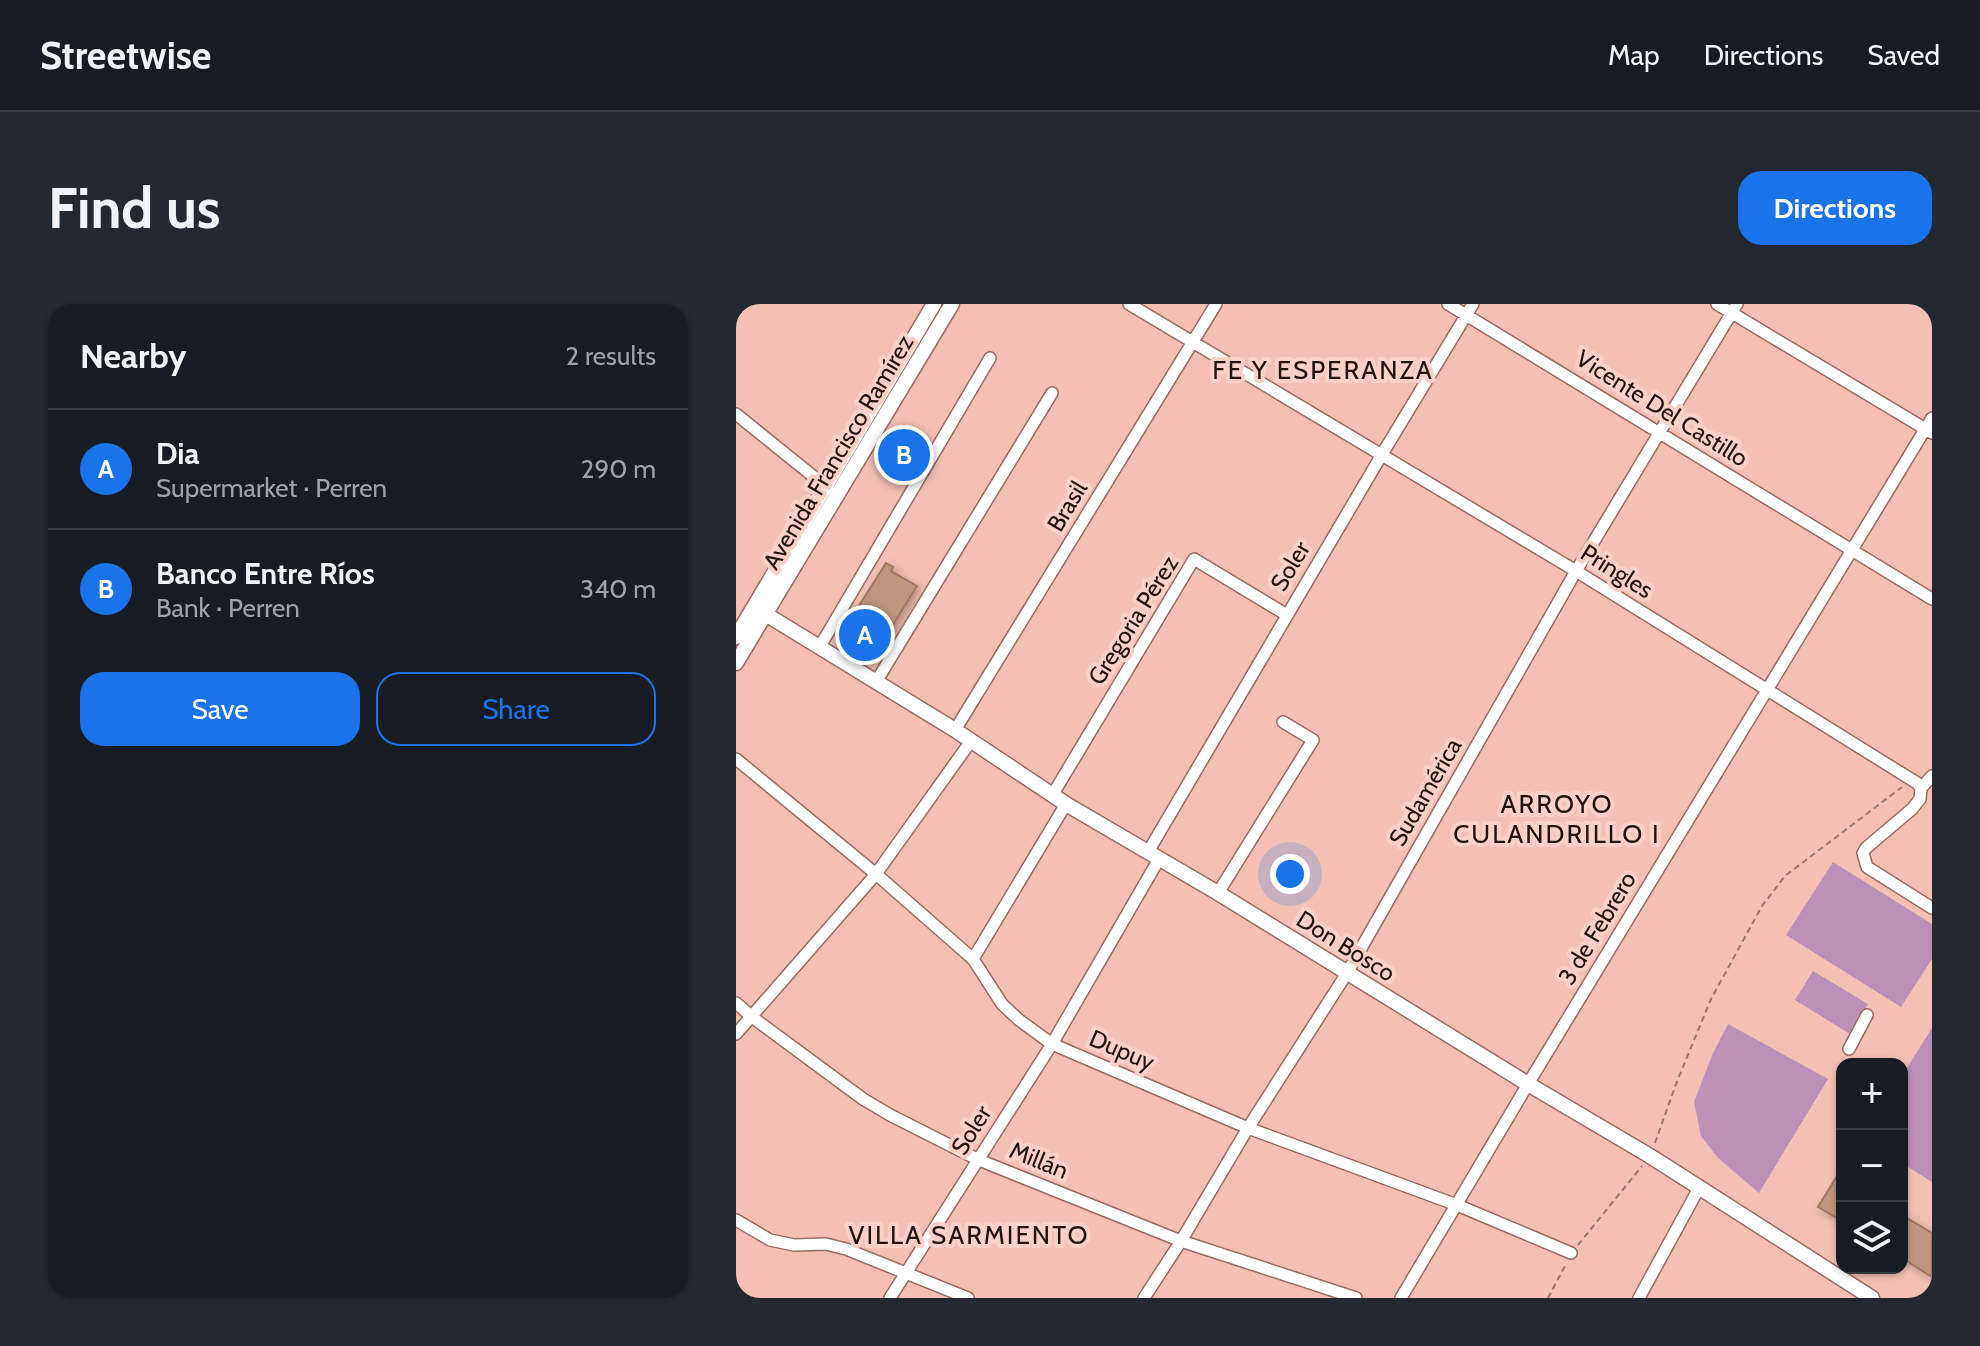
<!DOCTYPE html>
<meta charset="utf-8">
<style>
:root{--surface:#171b24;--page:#242831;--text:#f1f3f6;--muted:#9ea1a6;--line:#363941;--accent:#1a73e8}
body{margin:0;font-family:Cabin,sans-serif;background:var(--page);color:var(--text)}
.controls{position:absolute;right:24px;bottom:24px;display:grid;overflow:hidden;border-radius:16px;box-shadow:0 2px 6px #0004}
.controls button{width:72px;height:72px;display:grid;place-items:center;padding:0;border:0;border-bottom:2px solid var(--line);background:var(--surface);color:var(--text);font:40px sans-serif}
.you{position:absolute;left:554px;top:570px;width:28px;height:28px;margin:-20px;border:6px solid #fff;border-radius:50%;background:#1a73e8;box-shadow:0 0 0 12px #1a73e833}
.badge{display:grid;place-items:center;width:52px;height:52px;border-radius:50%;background:var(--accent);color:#fff;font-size:26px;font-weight:700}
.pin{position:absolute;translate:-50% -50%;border:4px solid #fff;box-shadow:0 2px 8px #0006}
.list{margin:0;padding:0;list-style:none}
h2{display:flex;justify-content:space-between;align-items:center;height:104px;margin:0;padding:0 32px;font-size:34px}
h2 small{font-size:26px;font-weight:400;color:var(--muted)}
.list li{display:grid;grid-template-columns:52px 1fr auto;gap:24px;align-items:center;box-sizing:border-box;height:120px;padding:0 32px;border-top:2px solid var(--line)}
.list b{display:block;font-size:30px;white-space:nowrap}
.list p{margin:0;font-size:26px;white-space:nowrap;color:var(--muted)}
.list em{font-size:26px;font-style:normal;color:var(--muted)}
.actions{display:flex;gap:16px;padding:24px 32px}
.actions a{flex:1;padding:18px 0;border:2px solid var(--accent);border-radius:24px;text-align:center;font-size:28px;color:var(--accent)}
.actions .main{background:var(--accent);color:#fff}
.icon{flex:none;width:44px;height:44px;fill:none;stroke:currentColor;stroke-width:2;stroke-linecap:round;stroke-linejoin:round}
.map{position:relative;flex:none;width:1196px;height:994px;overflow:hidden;border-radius:24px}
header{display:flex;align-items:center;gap:48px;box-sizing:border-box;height:112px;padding:0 40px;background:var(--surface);border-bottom:2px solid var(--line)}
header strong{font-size:38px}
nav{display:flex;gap:44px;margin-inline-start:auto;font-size:28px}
.intro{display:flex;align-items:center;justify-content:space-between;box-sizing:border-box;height:192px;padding:0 48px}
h1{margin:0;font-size:56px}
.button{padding:20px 36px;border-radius:24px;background:var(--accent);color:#fff;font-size:28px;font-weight:700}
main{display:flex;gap:48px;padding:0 48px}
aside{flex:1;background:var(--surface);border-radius:24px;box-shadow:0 2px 6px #0004}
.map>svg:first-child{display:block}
.green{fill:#bd90b7}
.building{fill:#c0957d;stroke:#9f765f;stroke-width:2;filter:url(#shadow)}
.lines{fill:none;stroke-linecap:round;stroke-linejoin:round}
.minor-casing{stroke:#9a6b62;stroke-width:14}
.major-casing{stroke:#9a6b62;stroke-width:17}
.path{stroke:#9c776f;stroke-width:2;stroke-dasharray:6 4;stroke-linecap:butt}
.minor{stroke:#fff;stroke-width:11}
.major{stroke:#fff;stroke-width:14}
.labels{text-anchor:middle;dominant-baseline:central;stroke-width:8;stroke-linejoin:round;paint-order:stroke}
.street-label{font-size:24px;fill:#24120f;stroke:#fad0c7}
.neighbourhood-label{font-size:26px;letter-spacing:2px;fill:#24120f;stroke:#fad0c7}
</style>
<header>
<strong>Streetwise</strong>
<nav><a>Map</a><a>Directions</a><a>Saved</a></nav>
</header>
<div class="intro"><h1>Find us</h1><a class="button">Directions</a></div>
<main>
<aside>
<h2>Nearby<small>2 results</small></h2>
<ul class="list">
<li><span class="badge">A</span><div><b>Dia</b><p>Supermarket · Perren</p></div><em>290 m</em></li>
<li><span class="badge">B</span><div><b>Banco Entre Ríos</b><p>Bank · Perren</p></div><em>340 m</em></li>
</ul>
<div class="actions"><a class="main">Save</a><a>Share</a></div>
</aside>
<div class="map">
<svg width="1196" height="994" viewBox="0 0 1196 994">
<defs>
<filter id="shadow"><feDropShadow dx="3.5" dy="3.5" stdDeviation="4" flood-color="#0004"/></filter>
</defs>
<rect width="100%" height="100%" fill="#f4c0b5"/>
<path class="green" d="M 1097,558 L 1196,620 L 1196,655 L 1165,703 L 1050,631 Z
M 1077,667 L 1132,700 L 1114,730 L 1059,696 Z
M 992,720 L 1092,775 L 1023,889 L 982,854 L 965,832 L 958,798 L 977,749 Z
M 1196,724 L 1196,878 L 1166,859 L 1166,772 Z"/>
<path class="building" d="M 150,259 L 157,263 L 155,267 L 181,282 L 140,348 L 107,327 Z
M 1106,864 L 1106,917 L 1082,903 Z
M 1166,911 L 1196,929 L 1196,973 L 1166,954 Z"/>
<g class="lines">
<defs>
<path id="minor" d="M 393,0 L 840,267 L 1181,479 L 1185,484 L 1184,495 L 1176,505 L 1130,544 L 1127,549 L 1131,563 L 1196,604
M 712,0 L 1196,295
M 981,0 L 1196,129
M 0,110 L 93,185
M 83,344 L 254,54
M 140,378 L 316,89
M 219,426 L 480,0
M 0,455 L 140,570 L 237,655 L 266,700 L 283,716 L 316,740 L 512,824 L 721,901 L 835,949
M 1185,484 L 1196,472
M 317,490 L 458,255 L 551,311
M 412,548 L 645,152 L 737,0
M 482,589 L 577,436 L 547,418
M 237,655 L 330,500
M 0,699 L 16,713 L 127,795 L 154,811 L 243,856 L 445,937 L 620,994
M 0,730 L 140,570 L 235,437
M 1113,745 L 1131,711
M 0,916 L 34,936 L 58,941 L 90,940 L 110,945 L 232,994
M 154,994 L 316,740 L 423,555
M 408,994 L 445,937 L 512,824 L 611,669 L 840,267 L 1001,0
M 665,994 L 792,780 L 1196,114
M 903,994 L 963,884"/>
<path id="major" d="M 18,303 L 219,426 L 330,500 L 482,589 L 792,780 L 914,852 L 1136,994
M 0,333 L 198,0
M 0,359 L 216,0"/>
</defs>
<use href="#minor" class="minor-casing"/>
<use href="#major" class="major-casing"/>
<path class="path" d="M 919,839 L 940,780 L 975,695 L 1026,602 L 1049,572 L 1166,483
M 842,941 L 906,862
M 812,994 L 830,960"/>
<use href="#minor" class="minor"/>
<use href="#major" class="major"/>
</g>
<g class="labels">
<g class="street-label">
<text transform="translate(926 104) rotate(32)">Vicente Del Castillo</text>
<text transform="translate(102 148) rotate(-59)">Avenida Francisco Ramírez</text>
<text transform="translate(331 202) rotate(-59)">Brasil</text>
<text transform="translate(554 262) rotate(-59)">Soler</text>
<text transform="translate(881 267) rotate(32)">Pringles</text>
<text transform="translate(397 316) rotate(-58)">Gregoria Pérez</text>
<text transform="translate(689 488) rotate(-60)">Sudamérica</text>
<text transform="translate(861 624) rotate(-59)">3 de Febrero</text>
<text transform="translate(610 642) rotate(32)">Don Bosco</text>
<text transform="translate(386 746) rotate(23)">Dupuy</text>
<text transform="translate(235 826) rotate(-58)">Soler</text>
<text transform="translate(303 856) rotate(22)">Millán</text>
</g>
<g class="neighbourhood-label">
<text x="587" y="66">FE Y ESPERANZA</text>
<text x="821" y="500">ARROYO<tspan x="821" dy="30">CULANDRILLO I</tspan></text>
<text x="233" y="931">VILLA SARMIENTO</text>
</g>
</g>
</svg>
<div class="controls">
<button>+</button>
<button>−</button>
<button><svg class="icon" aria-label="layers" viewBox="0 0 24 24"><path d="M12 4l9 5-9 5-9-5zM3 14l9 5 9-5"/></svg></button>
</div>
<div class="you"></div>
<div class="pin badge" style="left:129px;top:331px">A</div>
<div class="pin badge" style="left:168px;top:151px">B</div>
</div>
</main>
